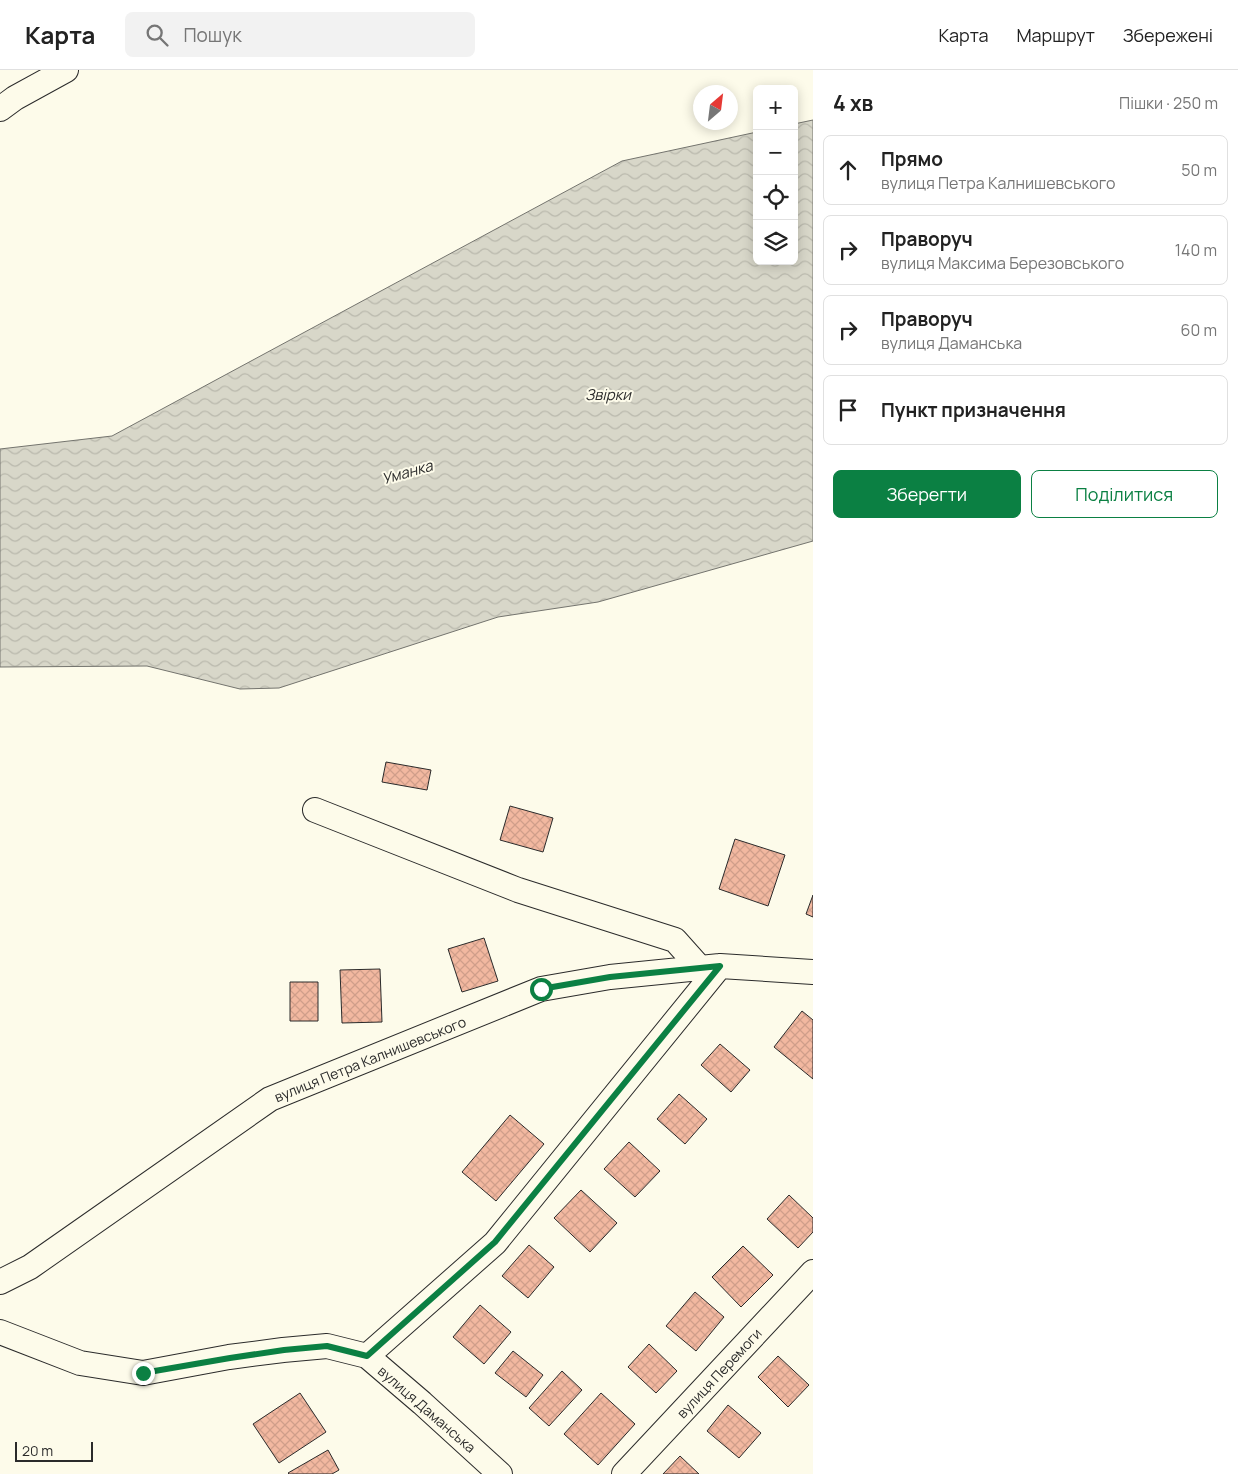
<!DOCTYPE html>
<html lang="uk">
<meta charset="utf-8">
<style>
:root{--surface:#fff;--page:#f2f2f2;--text:#222;--muted:#767676;--line:#e0e0e0;--accent:#0b8043}
body{margin:0;font-family:Manrope,sans-serif;background:var(--page);color:var(--text)}
.controls{position:absolute;right:15px;top:15px;display:grid;overflow:hidden;border-radius:8px;box-shadow:0 2px 12px #0003}
.controls button{width:45px;height:45px;display:grid;place-items:center;padding:0;border:0;border-bottom:1px solid var(--line);background:var(--surface);color:var(--text);font:25px sans-serif}
.compass{position:absolute;left:693px;top:15px;width:45px;height:45px;border-radius:50%;background:var(--surface);box-shadow:0 2px 12px #0003;rotate:28deg}
.scale{position:absolute;left:15px;bottom:12px;width:78px;box-sizing:border-box;padding-left:5px;border:2px solid #2b2b2b;border-top:0;font-size:14px;line-height:18px;white-space:nowrap;color:#2b2b2b;-webkit-text-stroke:4px #fdfbea;paint-order:stroke}
.stop{position:absolute;width:15px;height:15px;margin:-11px;border:4px solid #0b8043;border-radius:50%;background:#fff}
.stop.end{background:#0b8043;border-color:#fff;box-shadow:0 1px 5px #0008}
.list{margin:0;padding:0;list-style:none}
h2{display:flex;justify-content:space-between;align-items:center;height:65px;margin:0;padding:0 20px;font-size:21px}
h2 small{font-size:16px;font-weight:400;color:var(--muted)}
.list li{display:grid;grid-template-columns:32px 1fr auto;gap:15px;align-items:center;box-sizing:border-box;height:70px;margin:0 10px 10px;padding:0 10px;border:1px solid var(--line);border-radius:8px}
.list b{display:block;font-size:19px;white-space:nowrap}
.list p{margin:0;font-size:16px;white-space:nowrap;color:var(--muted)}
.list em{font-size:16px;font-style:normal;color:var(--muted)}
.actions{display:flex;gap:10px;padding:15px 20px}
.actions a{flex:1;padding:11px 0;border:1px solid var(--accent);border-radius:8px;text-align:center;font-size:18px;color:var(--accent)}
.actions .main{background:var(--accent);color:#fff}
.icon{flex:none;width:28px;height:28px;fill:none;stroke:currentColor;stroke-width:2;stroke-linecap:round;stroke-linejoin:round}
.map{position:relative;flex:none;width:813px;height:1404px;overflow:hidden}
header{display:flex;align-items:center;gap:30px;box-sizing:border-box;height:70px;padding:0 25px;background:var(--surface);border-bottom:1px solid var(--line)}
header strong{font-size:24px}
nav{display:flex;gap:28px;margin-inline-start:auto;font-size:18px}
.search{width:350px;height:45px;background:var(--page);display:flex;align-items:center;gap:12px;box-sizing:border-box;padding:0 18px;border-radius:8px;color:var(--muted);font-size:19px}
main{display:flex}
aside{flex:1;background:var(--surface)}
.map>svg:first-child{display:block}
.water{fill:url(#water-waves);stroke:#74746e}
.building{fill:url(#building-cross-hatch);stroke:#2b2b2b}
.lines{fill:none;stroke-linecap:round;stroke-linejoin:round}
.street-casing{stroke:#2b2b2b;stroke-width:26}
.street{stroke:#fdfbea;stroke-width:24}
.route{stroke:#0b8043;stroke-width:6}
.labels{text-anchor:middle;dominant-baseline:central;stroke-width:4;stroke-linejoin:round;paint-order:stroke}
.street-label{font-size:14px;fill:#2b2b2b;stroke:#fdfbea}
.water-label{font-size:15px;font-style:italic;fill:#2b2b2b;stroke:#fdfbea}
</style>
<header>
<strong>Карта</strong>
<div class="search"><svg class="icon" aria-label="search" viewBox="0 0 24 24"><circle cx="10" cy="10" r="6"/><path d="M15 15l6 6"/></svg>Пошук</div>
<nav><a>Карта</a><a>Маршрут</a><a>Збережені</a></nav>
</header>
<main>
<div class="map">
<svg width="813" height="1404" viewBox="0 0 813 1404">
<defs>
<pattern id="water-waves" width="16" height="10" patternUnits="userSpaceOnUse" patternTransform="scale(1.25)"><rect width="16" height="10" fill="#d8d7c9"/><path d="M0 5q4-4 8 0t8 0" fill="none" stroke="#bab9ad"/></pattern>
<pattern id="building-cross-hatch" width="8" height="8" patternUnits="userSpaceOnUse" patternTransform="scale(1.25)"><rect width="8" height="8" fill="#f2b8a0"/><path d="M0 0l8 8M0 8l8-8" fill="none" stroke="#d09e8a"/></pattern>
</defs>
<rect width="100%" height="100%" fill="#fdfbea"/>
<path class="water" d="M 813,50 L 813,471 L 598,532 L 498,547 L 279,618 L 240,619 L 147,596 L 0,597 L 0,379 L 112,366 L 622,91 L 757,62 L 757,191 L 794,191 L 794,54 Z"/>
<path class="building" d="M 386,692 L 431,700 L 427,720 L 382,712 Z
M 510,736 L 553,748 L 543,782 L 500,770 Z
M 735,769 L 785,785 L 768,836 L 719,819 Z
M 813,825 L 813,847 L 806,844 Z
M 484,868 L 498,911 L 462,922 L 448,879 Z
M 380,899 L 382,952 L 342,953 L 340,900 Z
M 290,912 L 318,912 L 318,951 L 290,951 Z
M 802,941 L 813,950 L 813,1009 L 774,977 Z
M 720,974 L 750,1000 L 731,1022 L 701,995 Z
M 679,1024 L 707,1049 L 685,1074 L 657,1049 Z
M 510,1045 L 544,1074 L 496,1131 L 462,1102 Z
M 629,1072 L 660,1101 L 635,1127 L 604,1099 Z
M 581,1120 L 617,1153 L 590,1182 L 554,1148 Z
M 789,1125 L 813,1148 L 813,1162 L 798,1178 L 767,1149 Z
M 529,1175 L 554,1197 L 528,1228 L 502,1206 Z
M 743,1176 L 773,1205 L 741,1237 L 712,1207 Z
M 695,1222 L 724,1247 L 696,1281 L 666,1256 Z
M 480,1235 L 511,1262 L 484,1294 L 453,1267 Z
M 649,1274 L 677,1301 L 656,1323 L 628,1297 Z
M 513,1281 L 543,1305 L 526,1327 L 495,1303 Z
M 778,1286 L 809,1315 L 788,1337 L 758,1307 Z
M 562,1301 L 582,1320 L 549,1356 L 529,1338 Z
M 300,1323 L 326,1362 L 279,1393 L 253,1354 Z
M 601,1323 L 635,1354 L 598,1395 L 564,1364 Z
M 728,1335 L 761,1363 L 739,1388 L 707,1361 Z
M 328,1380 L 339,1400 L 332,1404 L 289,1404 L 288,1403 Z
M 680,1386 L 699,1404 L 663,1404 Z"/>
<g class="lines">
<defs>
<path id="street" d="M 0,39 L 15,28 L 66,0
M 315,740 L 518,820 L 675,870 L 700,898
M 0,1212 L 30,1197 L 270,1029 L 541,919 L 610,907 L 720,896 L 813,902
M 0,1262 L 80,1293 L 143,1303 L 229,1287 L 283,1280 L 327,1276 L 367,1286 L 422,1333 L 500,1404
M 367,1286 L 495,1173 L 720,896
M 624,1404 L 813,1202"/>
</defs>
<use href="#street" class="street-casing"/>
<use href="#street" class="street"/>
</g>
<g class="lines">
<path class="route" d="M 143,1303 L 230,1288 L 284,1280 L 327,1276 L 367,1286 L 495,1172 L 720,896 L 610,907 L 541,919"/>
</g>
<g class="labels">
<g class="street-label">
<text transform="translate(370 989) rotate(-22)">вулиця Петра Калнишевського</text>
<text transform="translate(719 1303) rotate(-47)">вулиця Перемоги</text>
<text transform="translate(427 1339) rotate(41)">вулиця Даманська</text>
</g>
<g class="water-label">
<text x="608" y="324">Звірки</text>
<text transform="translate(407 402) rotate(-16)">Уманка</text>
</g>
</g>
</svg>
<div class="controls">
<button>+</button>
<button>−</button>
<button><svg class="icon" aria-label="locate" viewBox="0 0 24 24"><circle cx="12" cy="12" r="6"/><path d="M12 2v4M12 18v4M2 12h4M18 12h4"/></svg></button>
<button><svg class="icon" aria-label="layers" viewBox="0 0 24 24"><path d="M12 4l9 5-9 5-9-5zM3 14l9 5 9-5"/></svg></button>
</div>
<svg class="compass" viewBox="-18 -18 36 36"><path d="M0-13l5 13h-10z" fill="#e53935"/><path d="M0 13l5-13h-10z" fill="#767676"/></svg>
<div class="scale">20 m</div>
<div class="stop" style="left:541px;top:919px"></div>
<div class="stop end" style="left:143px;top:1303px"></div>
</div>
<aside>
<h2>4 хв<small>Пішки · 250 m</small></h2>
<ul class="list">
<li><svg class="icon" aria-label="ahead" viewBox="0 0 24 24"><path d="M12 20V5M6 11l6-6 6 6"/></svg><div><b>Прямо</b><p>вулиця Петра Калнишевського</p></div><em>50 m</em></li>
<li><svg class="icon" aria-label="right" viewBox="0 0 24 24"><path d="M7 20v-9h11M14 6l5 5-5 5"/></svg><div><b>Праворуч</b><p>вулиця Максима Березовського</p></div><em>140 m</em></li>
<li><svg class="icon" aria-label="right" viewBox="0 0 24 24"><path d="M7 20v-9h11M14 6l5 5-5 5"/></svg><div><b>Праворуч</b><p>вулиця Даманська</p></div><em>60 m</em></li>
<li><svg class="icon" aria-label="arrive" viewBox="0 0 24 24"><path d="M6 21V4h12l-3 4 3 4H6"/></svg><div><b>Пункт призначення</b></div></li>
</ul>
<div class="actions"><a class="main">Зберегти</a><a>Поділитися</a></div>
</aside>
</main>
